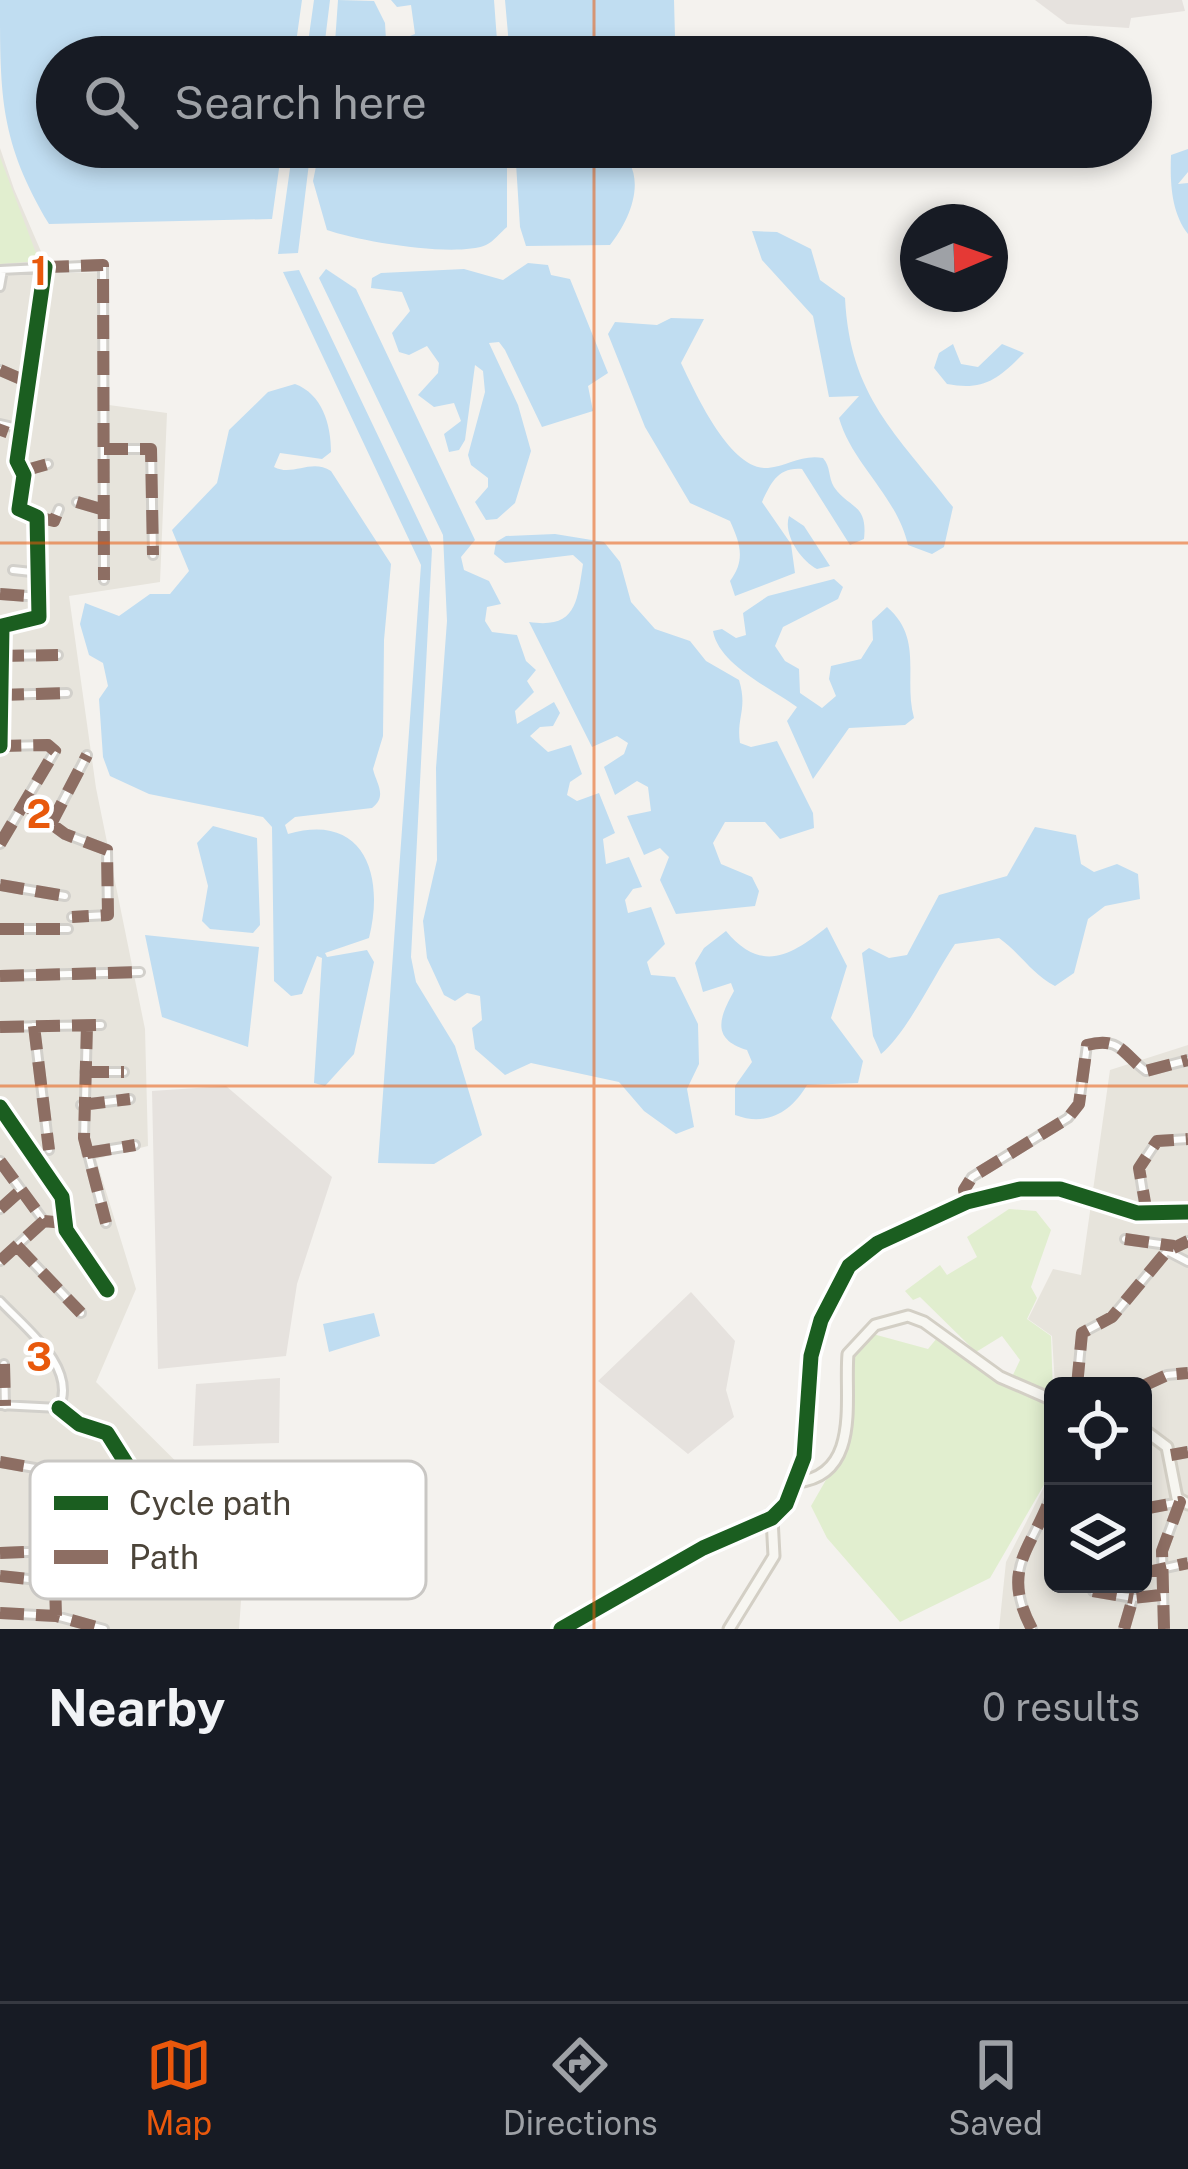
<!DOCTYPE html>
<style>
:root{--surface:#171b24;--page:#20242c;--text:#f1f3f6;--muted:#9ea1a6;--line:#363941;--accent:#ea580c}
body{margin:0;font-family:"Public Sans",sans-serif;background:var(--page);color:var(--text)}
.controls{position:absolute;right:36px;bottom:36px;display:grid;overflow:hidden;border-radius:18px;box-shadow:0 6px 18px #0003}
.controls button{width:108px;height:108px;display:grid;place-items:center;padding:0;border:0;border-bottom:3px solid var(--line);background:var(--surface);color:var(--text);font:60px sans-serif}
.compass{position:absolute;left:900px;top:204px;width:108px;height:108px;border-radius:50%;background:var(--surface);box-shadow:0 6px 18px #0003;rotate:88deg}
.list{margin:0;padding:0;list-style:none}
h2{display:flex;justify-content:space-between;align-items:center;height:156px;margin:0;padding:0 48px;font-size:51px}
h2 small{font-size:39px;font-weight:400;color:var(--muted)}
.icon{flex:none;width:66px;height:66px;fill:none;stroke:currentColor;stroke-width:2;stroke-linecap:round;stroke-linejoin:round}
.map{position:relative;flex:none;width:1188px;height:1629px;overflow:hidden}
.search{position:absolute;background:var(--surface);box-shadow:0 6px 18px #0003;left:36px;right:36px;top:36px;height:132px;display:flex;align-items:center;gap:30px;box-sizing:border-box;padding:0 42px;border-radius:66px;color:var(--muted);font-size:45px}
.sheet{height:372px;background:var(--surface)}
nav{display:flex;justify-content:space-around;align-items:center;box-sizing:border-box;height:168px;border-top:3px solid var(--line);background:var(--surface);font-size:33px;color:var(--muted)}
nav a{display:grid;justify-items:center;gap:6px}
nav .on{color:var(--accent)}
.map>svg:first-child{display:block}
.residential{fill:#e7e4dc}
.industrial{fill:#e6e2de}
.green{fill:#e1eecf}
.water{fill:#c0ddf1}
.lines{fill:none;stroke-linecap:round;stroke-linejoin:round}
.street-casing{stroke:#d2d0cb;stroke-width:12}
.secondary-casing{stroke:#d3cfc5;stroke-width:15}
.street{stroke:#fdfdfc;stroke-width:6}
.secondary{stroke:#f7f6f1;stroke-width:9}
.quiet{stroke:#8d6e63;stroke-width:12;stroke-dasharray:24 12;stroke-linecap:butt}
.cycleway-casing{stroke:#fff;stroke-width:22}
.cycleway{stroke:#1b5e20;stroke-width:15}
.grid{fill:none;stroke:#e8590c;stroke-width:3;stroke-opacity:0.55}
.key{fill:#fff;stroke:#c9c7c4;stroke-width:3}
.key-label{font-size:33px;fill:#4b4439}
.grid-label{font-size:39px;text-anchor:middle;font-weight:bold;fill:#e8590c;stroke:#fff;stroke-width:9;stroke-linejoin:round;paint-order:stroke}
</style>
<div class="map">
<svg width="1188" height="1629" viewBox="0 0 1188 1629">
<rect width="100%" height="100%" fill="#f4f2ee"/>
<path class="residential" d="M 0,148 L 14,189 L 46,263 L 0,267 Z
M 108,272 L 109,405 L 167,413 L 160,582 L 69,596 L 96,788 L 145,1029 L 148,1146 L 96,1159 L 136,1289 L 96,1382 L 246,1531 L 239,1629 L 0,1629 L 0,275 Z
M 1188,1045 L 1188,1629 L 999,1629 L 1006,1562 L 1046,1483 L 1053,1402 L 1053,1584 L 1143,1584 L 1143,1386 L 1055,1386 L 1052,1336 L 1028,1319 L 1053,1269 L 1081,1275 L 1110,1070 Z"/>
<path class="industrial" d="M 1035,0 L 1182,0 L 1185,11 L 1131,18 L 1129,28 L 1067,24 Z
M 226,1086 L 332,1177 L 297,1284 L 286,1356 L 158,1369 L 152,1091 Z
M 691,1292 L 735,1341 L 726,1390 L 734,1417 L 688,1454 L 598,1381 Z
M 280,1378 L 279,1443 L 193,1446 L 196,1384 Z"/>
<path class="green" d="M 0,157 L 39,261 L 0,264 Z
M 1009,1209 L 1036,1211 L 1051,1230 L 1031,1287 L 1037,1298 L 1027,1319 L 1051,1336 L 1053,1393 L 1012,1377 L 1020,1360 L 1002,1336 L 976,1352 L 920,1297 L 913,1300 L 905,1291 L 940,1265 L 947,1275 L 977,1257 L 967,1237 Z
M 873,1334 L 928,1349 L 937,1338 L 1008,1388 L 1051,1404 L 1045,1483 L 990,1578 L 900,1622 L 827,1538 L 811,1506 L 850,1438 L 853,1355 Z"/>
<path class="water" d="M 0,0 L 302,0 L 294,57 L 57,57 L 57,147 L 282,147 L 272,219 L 49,224 C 0,142 0,96 0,0 Z
M 314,0 L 330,0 L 323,57 L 306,57 Z
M 338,0 L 374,1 L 385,23 L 387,57 L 334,57 Z
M 391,0 L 494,0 L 498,54 L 397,57 L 405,38 L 415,34 L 411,5 L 397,7 Z
M 505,0 L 674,0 L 675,37 L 657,57 L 510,57 Z
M 293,147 L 311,147 L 298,253 L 278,254 Z
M 320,147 L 507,147 L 507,227 C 501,232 493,242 486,245 C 455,258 358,241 327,230 L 313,181 Z
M 515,147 L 621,147 L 620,161 L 629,162 C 644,188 627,224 610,245 L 526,246 L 520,227 Z
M 1188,149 L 1188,172 L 1178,184 L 1188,183 L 1188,234 C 1171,212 1170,182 1171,155 Z
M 752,231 L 777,232 L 811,249 L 820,280 L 845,298 C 850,397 896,433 953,507 L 944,547 L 932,554 L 908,545 C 897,496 852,464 839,418 L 859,396 L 829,397 L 813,316 L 762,260 Z
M 528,263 L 548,265 L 551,275 L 570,279 L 608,373 L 588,386 L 593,411 L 542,427 L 505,350 L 499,342 L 489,343 L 518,405 L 531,451 L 515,503 L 497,519 L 486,520 L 475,502 L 488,487 L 488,478 L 471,465 L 468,455 L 485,392 L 483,371 L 475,365 L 465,440 L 459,450 L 449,452 L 444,434 L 461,421 L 454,403 L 434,407 L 418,395 L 438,373 L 439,363 L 427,346 L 409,355 L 399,352 L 392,333 L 410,311 L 402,292 L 371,288 L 372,278 L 381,273 L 464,269 L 503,280 Z
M 326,269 L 356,289 L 475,540 L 461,557 L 464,570 L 489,581 L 501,604 L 487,607 L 485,621 L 492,632 L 517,635 L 526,661 L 536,670 L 527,681 L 534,692 L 515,711 L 517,724 L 554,702 L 560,713 L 553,726 L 540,727 L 530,736 L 548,752 L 571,745 L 582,774 L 570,782 L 567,795 L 577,801 L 599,793 L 615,833 L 603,839 L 606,864 L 629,857 L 642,887 L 633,889 L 625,900 L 628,913 L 651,907 L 665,944 L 647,962 L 651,975 L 675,977 L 698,1024 L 699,1064 L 687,1089 L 694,1127 L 676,1134 L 644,1111 L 619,1082 L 531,1063 L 505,1075 L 475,1049 L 472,1028 L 482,1020 L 480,996 L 467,993 L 455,1001 L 444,995 L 427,958 L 423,921 L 437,860 L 436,768 L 447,621 L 443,535 L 319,278 Z
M 299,270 L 432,549 L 411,957 L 416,982 L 455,1046 L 482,1135 L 434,1164 L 378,1163 L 421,565 L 283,272 Z
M 671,318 L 704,319 L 681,363 C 695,392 730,471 768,468 C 787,466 802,454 823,458 C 831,467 828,477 834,487 C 849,509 868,503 864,539 L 850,545 L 802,469 C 778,467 771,483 762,502 L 791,544 L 795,573 L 735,596 L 730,581 C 746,560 740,543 730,521 L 690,503 L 645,427 L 608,334 L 615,322 L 657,325 Z
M 953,344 L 961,364 L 978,367 L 1002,344 L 1024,353 C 998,379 984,391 947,384 L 934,368 L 939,353 Z
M 295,384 C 322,394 331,424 331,452 L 322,459 L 280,453 L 274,467 C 293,477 311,458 331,471 L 391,564 L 384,640 L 383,736 L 373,769 C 376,783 388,796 372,808 L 295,817 L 285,825 L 288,834 C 364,812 385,875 369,938 L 325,953 L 327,957 L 367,950 L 374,962 L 354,1054 L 325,1086 L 314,1083 L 322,958 L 317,956 L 302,994 L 291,996 L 274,981 L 272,827 L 263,817 L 149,794 L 110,776 L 103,757 L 99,699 L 108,686 L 103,663 L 89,655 L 80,624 L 85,603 L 119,616 L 150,594 L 170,594 L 189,571 L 172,530 L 217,483 L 229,430 L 268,392 Z
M 789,516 L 804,526 L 830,566 L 817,569 C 800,560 783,534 789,516 Z
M 555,534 L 604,542 L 620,562 L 631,602 L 655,629 L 690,641 L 706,661 L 739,680 C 748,709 736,718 740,743 L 751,747 L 777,741 L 813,813 L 814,828 L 780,839 L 765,822 L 725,822 L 713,843 L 721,864 L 752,877 L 759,891 L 755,906 L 676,914 L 660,880 L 669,857 L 660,848 L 644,855 L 627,816 L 651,811 L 648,787 L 637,781 L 615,795 L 604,767 L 624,754 L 628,743 L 617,736 L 592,747 L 529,622 C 576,629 577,603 583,564 L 573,555 L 505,563 L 494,554 L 496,542 L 506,536 Z
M 834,579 L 843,587 L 838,599 L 783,627 L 775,646 L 785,661 L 799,669 L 800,693 L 822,708 L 836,696 L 829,679 L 831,666 L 861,659 L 873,640 L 872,621 L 887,607 C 924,639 903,678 914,718 L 905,725 L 849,728 L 813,779 L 787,721 L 797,707 C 771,688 719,665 713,631 L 722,629 L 736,638 L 746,635 L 743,613 L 768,596 Z
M 213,826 L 257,838 L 260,925 L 253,933 L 210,929 L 202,921 L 208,886 L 197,843 Z
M 1035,827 L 1076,835 L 1081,864 L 1094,872 L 1117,864 L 1138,874 L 1140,899 L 1105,906 L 1088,919 L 1074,973 L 1055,986 C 1032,974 1020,953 999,938 L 955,944 C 934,975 907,1033 881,1054 L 873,1036 L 862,953 L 869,948 L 889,958 L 907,955 L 939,895 L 1007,876 Z
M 827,927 L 847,966 L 831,1018 L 863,1061 L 858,1083 L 807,1085 C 791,1112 767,1127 735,1115 L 735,1086 L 752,1062 L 747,1050 C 711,1039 719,1018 734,991 L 731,983 L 703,992 L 695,963 L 704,948 L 726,931 C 762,975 793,954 827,927 Z
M 145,935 L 259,947 L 248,1047 L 162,1017 Z
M 374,1313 L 380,1336 L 329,1352 L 323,1324 Z"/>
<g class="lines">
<defs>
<path id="street" d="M 0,270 L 103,265 L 104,580
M 0,287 L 3,270
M 0,370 L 30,383
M 0,424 L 22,429
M 104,449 L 151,449 L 153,555
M 23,471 L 48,464
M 77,502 L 104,510
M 37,517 L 54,521 L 59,509
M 13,570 L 41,573
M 0,594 L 40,597
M 0,656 L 58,655
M 0,695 L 67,693
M 2,746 L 2,626 L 39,617 L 37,517 L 19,509 L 24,475 L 17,461 L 45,267
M 24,804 L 65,834 L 107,850 L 108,915 L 72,917
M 51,824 L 87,755
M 0,844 L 55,751 L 48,745 L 2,746
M 0,885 L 65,896
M 0,929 L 68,929
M 0,976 L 140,972
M 87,1025 L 84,1138 L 106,1223
M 34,1026 L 49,1150
M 0,1027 L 101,1025
M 85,1072 L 124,1072
M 81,1105 L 130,1099
M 0,1107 L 62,1197 L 66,1230 L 107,1290
M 87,1153 L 135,1145
M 0,1161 L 44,1221 L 64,1223
M 967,1202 L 964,1190 L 972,1177 L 1068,1118 L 1079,1104 L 1087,1045 C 1121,1036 1123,1055 1146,1071 L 1188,1060
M 0,1209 L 20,1191
M 1146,1212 L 1139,1168 L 1157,1141 L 1188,1139
M 1125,1239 L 1174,1246
M 17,1246 L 81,1313
M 1167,1251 L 1188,1262
M 0,1261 L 44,1221
M 0,1301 C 25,1328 78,1367 59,1408
M 4,1364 L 5,1406
M 1077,1386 L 1082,1333 L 1112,1317 L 1167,1251 L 1188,1241
M 1143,1386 L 1167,1375 L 1188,1373
M 0,1405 L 59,1408
M 59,1408 L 79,1424 L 107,1433 L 148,1498 L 189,1520 L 206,1538 L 294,1552
M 1052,1450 L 1053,1434
M 1171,1455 L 1188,1452
M 0,1462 L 35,1468 L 63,1505 L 92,1519 L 148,1498
M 1143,1509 L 1180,1502 L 1162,1551 L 1164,1629
M 0,1553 L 54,1551
M 1143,1573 L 1188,1563
M 0,1576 L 134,1590
M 1093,1591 L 1133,1598
M 0,1613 L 56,1616 L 104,1629
M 56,1616 L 54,1551 L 63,1505
M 1032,1629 C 999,1567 1033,1549 1052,1493
M 1124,1629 L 1133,1598 L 1161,1595"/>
<path id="secondary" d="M 1143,1429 L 1167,1447 L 1177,1498 L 1188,1504
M 797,1482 C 862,1475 844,1397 848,1354 L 875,1325 L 908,1316 L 924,1322 L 1000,1377 L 1053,1400
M 561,1629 L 703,1548 L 772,1518 L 786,1504 L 804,1457 L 811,1356 L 821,1320 L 849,1266 L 878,1243 L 967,1202 L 1020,1189 L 1060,1189 L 1137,1213 L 1188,1212
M 729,1629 L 774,1556 L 772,1518"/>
</defs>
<use href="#street" class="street-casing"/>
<use href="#secondary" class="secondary-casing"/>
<use href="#street" class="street"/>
<use href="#secondary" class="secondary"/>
<path class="quiet" d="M 45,267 L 103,265 L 104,580
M 0,370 L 30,383
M 0,436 L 4,425
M 104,449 L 151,449 L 153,555
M 23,471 L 48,464
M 77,502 L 104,510
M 37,517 L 54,521 L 59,509
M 0,594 L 40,597
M 0,656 L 58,655
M 0,695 L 67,693
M 24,804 L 65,834 L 107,850 L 108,915 L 72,917
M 51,824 L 87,755
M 0,844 L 55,751 L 48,745 L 2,746
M 0,885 L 65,896
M 0,929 L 68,929
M 0,976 L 140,972
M 87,1025 L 84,1138 L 106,1223
M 34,1026 L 49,1150
M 0,1027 L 96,1025
M 85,1072 L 124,1072
M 81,1105 L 130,1099
M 87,1153 L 135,1145
M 0,1161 L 44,1221 L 64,1223
M 967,1202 L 964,1190 L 972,1177 L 1068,1118 L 1079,1104 L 1087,1045 C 1121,1036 1123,1055 1146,1071 L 1188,1060
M 0,1209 L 20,1191
M 1147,1214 L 1139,1168 L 1157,1141 L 1188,1139
M 1125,1239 L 1174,1246
M 17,1246 L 81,1313
M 0,1261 L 44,1221
M 4,1364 L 5,1406
M 1077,1386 L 1082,1333 L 1112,1317 L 1167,1251 L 1188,1241
M 1143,1386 L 1167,1375 L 1188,1373
M 1052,1450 L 1053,1434
M 1171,1455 L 1188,1452
M 0,1462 L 35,1468 L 63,1505 L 92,1519 L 148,1498
M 1143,1509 L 1180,1502 L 1162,1551 L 1164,1629
M 0,1553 L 54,1551
M 1143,1573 L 1188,1563
M 0,1576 L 134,1590
M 1093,1591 L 1133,1598
M 0,1613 L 56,1616 L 104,1629
M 56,1616 L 54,1551 L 63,1505
M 1032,1629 C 999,1567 1033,1549 1052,1493
M 1124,1629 L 1133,1598 L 1161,1595"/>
<defs>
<path id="cycleway" d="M 0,746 L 2,626 L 39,617 L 37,517 L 19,509 L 24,475 L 17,461 L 45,267
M 0,1107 L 62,1197 L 66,1230 L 107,1290
M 59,1408 L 79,1424 L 107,1433 L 148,1498 L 189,1520 L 206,1538 L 294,1552
M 561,1629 L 703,1548 L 772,1518 L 786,1504 L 804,1457 L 811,1356 L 821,1320 L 849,1266 L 878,1243 L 967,1202 L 1020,1189 L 1060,1189 L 1137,1213 L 1188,1212"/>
</defs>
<use href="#cycleway" class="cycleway-casing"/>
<use href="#cycleway" class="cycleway"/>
</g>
<path class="grid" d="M 594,0 L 594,57M 594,147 L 594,1629M 0,543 L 1188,543M 0,1086 L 1188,1086"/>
<rect x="30" y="1461" width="396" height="138" rx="18" class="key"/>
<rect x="54" y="1496" width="54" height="14" fill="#1b5e20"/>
<rect x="54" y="1550" width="54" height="14" fill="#8d6e63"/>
<g class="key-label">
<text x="129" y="1515">Cycle path</text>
<text x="129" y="1569">Path</text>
</g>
<g class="grid-label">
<text x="39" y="285">1</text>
<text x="39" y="828">2</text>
<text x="39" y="1371">3</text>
</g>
</svg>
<div class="controls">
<button><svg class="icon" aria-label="locate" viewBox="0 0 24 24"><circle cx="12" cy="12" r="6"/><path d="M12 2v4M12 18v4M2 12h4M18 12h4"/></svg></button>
<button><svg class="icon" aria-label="layers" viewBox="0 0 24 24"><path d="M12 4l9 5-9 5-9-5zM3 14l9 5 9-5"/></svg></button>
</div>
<svg class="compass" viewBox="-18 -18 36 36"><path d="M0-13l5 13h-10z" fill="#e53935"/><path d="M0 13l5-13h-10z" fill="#9ea1a6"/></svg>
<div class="search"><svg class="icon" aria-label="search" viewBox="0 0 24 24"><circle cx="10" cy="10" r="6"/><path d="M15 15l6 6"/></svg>Search here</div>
</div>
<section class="sheet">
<h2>Nearby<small>0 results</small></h2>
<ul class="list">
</ul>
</section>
<nav>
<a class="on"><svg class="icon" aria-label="map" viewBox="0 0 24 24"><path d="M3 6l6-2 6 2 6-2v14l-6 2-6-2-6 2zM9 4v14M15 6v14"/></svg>Map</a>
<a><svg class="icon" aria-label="directions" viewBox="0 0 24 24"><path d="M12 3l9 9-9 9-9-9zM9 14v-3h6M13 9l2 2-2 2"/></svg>Directions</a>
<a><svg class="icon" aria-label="saved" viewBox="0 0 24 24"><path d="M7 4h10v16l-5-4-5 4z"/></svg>Saved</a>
</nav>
